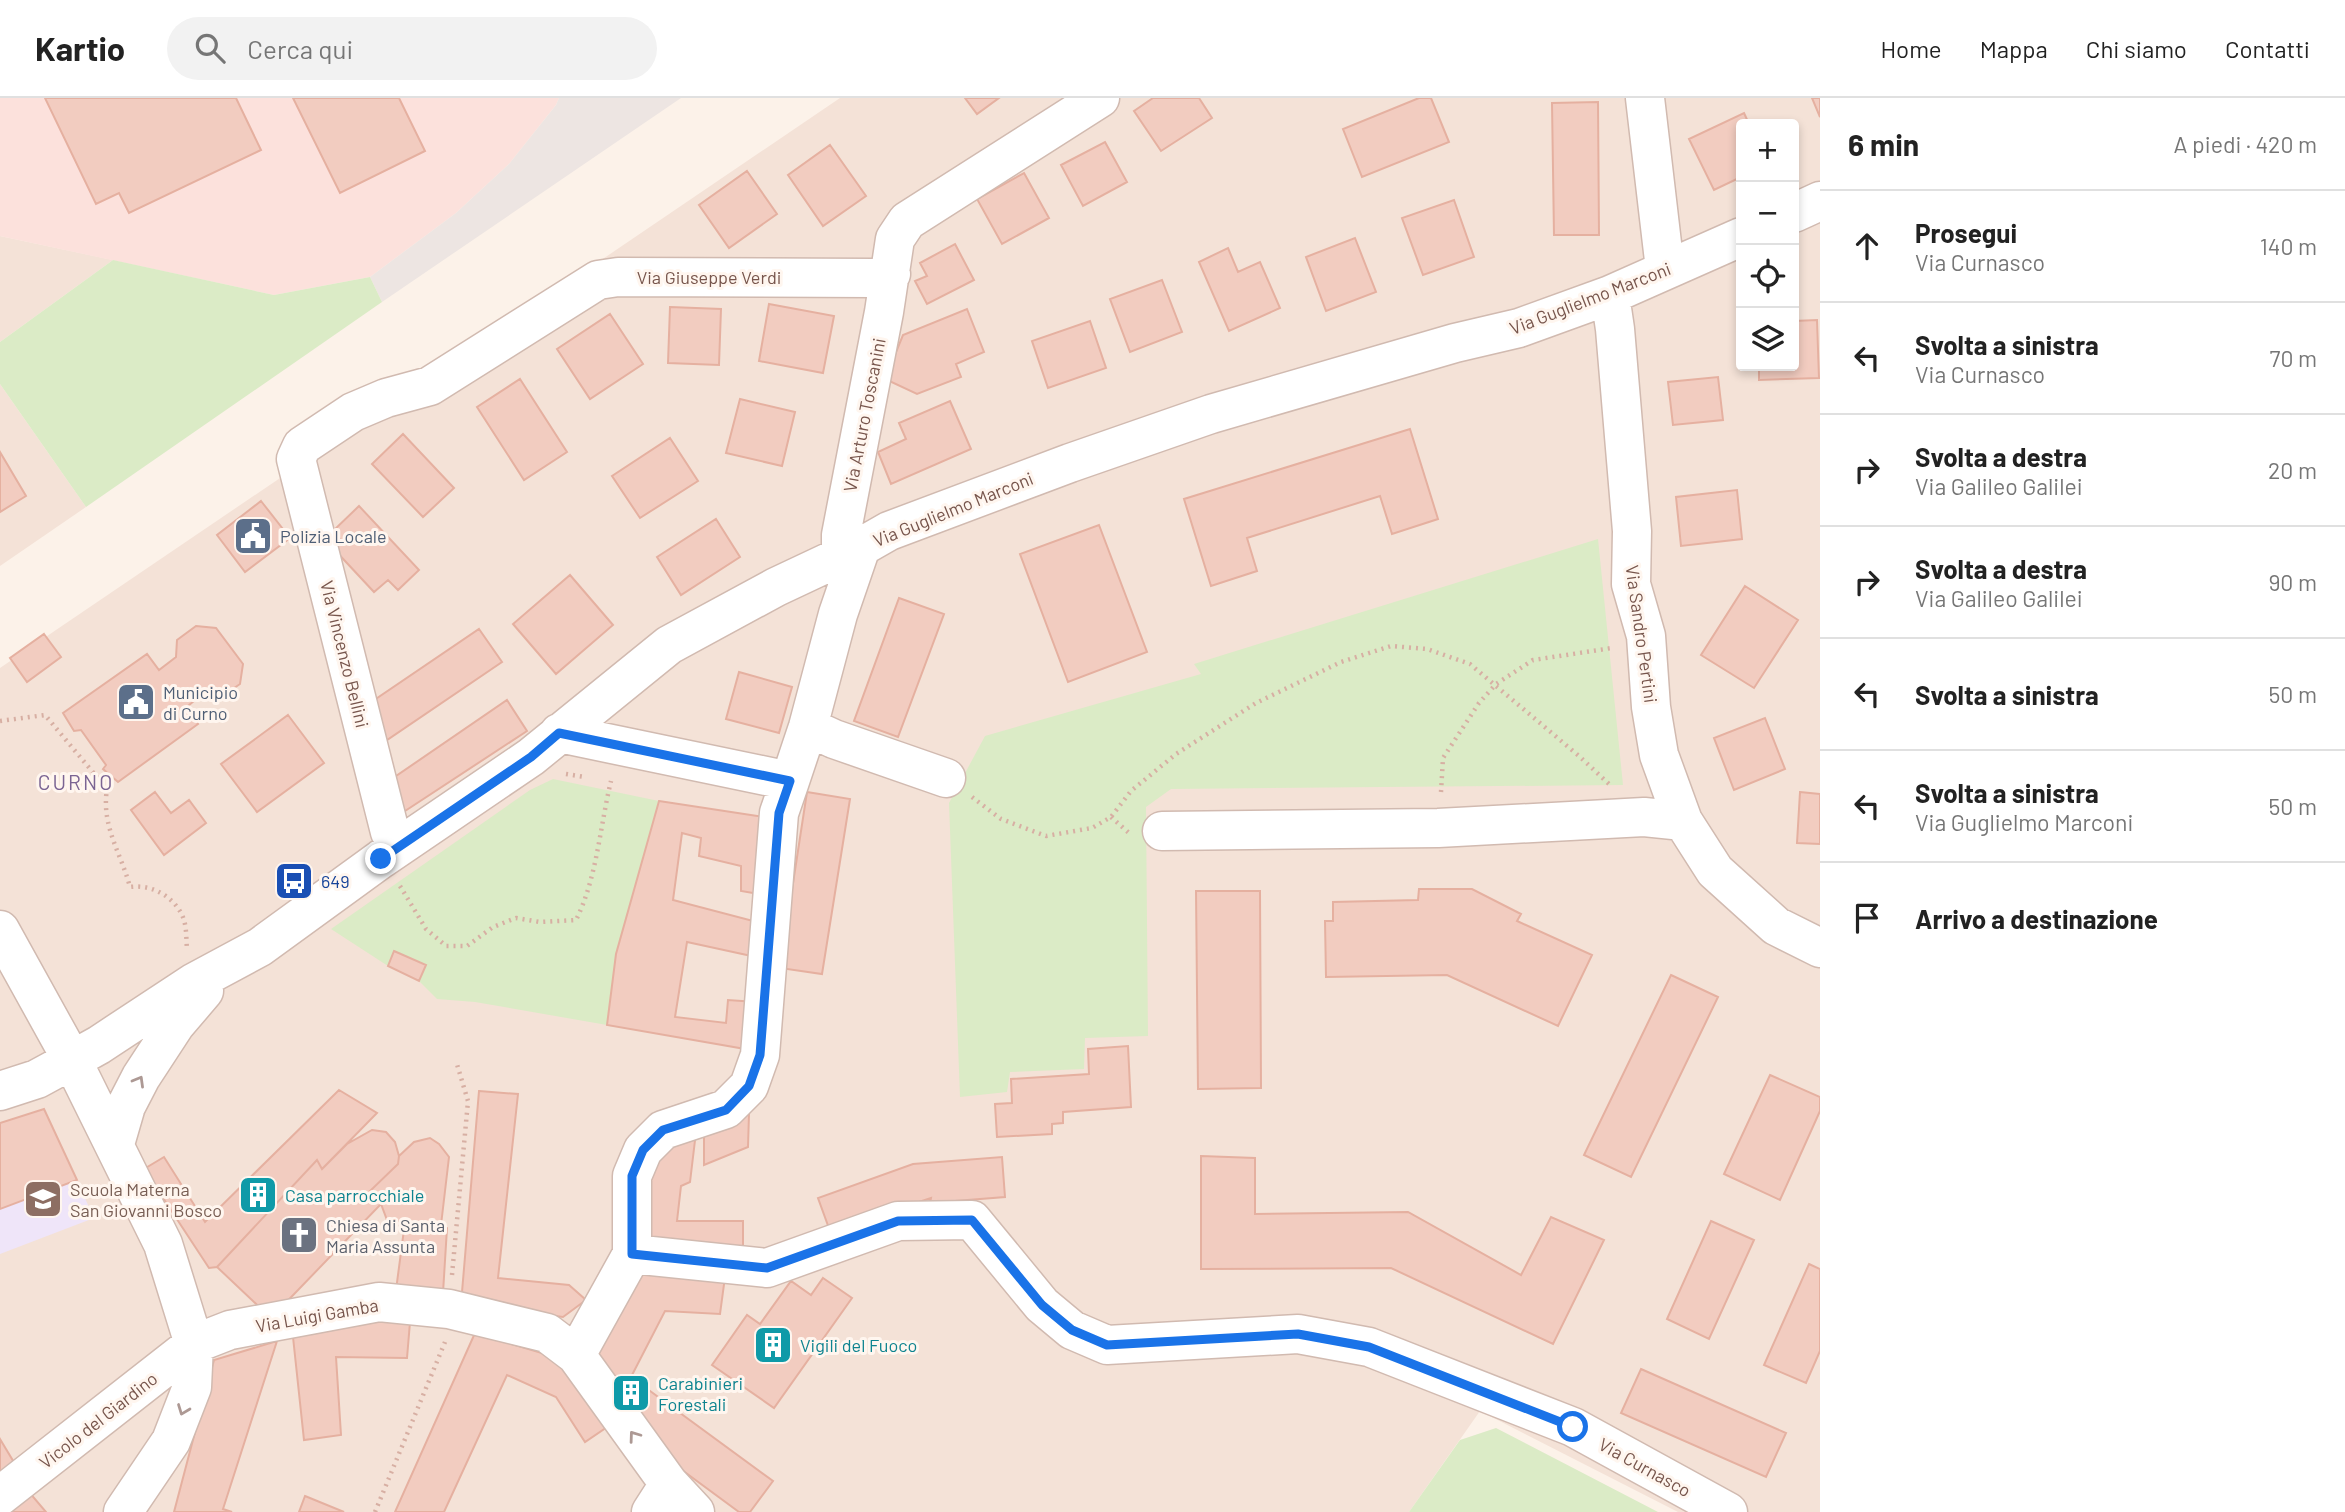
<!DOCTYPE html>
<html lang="it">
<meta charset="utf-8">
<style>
:root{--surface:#fff;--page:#f2f2f2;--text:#222;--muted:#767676;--line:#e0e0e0}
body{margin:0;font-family:Barlow,sans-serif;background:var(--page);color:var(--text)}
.controls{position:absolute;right:21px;top:21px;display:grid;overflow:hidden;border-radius:7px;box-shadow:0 4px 10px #0003}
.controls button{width:63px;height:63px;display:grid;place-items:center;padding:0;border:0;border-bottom:2px solid var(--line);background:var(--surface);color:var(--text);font:35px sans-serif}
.stop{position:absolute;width:21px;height:21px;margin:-16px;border:5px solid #1a73e8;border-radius:50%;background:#fff}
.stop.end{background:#1a73e8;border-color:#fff;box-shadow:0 2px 7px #0008}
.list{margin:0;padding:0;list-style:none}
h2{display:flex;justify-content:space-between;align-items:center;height:91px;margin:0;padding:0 28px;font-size:30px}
h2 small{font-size:23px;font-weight:400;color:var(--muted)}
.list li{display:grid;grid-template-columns:46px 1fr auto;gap:21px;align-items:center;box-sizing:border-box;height:112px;padding:0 28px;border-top:2px solid var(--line)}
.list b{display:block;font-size:26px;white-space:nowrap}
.list p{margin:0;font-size:23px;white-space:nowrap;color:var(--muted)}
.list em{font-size:23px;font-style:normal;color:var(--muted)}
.icon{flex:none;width:38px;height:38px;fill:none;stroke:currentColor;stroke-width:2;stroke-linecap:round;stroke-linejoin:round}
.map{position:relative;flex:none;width:1820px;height:1414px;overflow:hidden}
header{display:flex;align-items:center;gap:42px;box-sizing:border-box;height:98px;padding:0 35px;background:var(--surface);border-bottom:2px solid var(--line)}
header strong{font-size:33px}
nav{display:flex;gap:38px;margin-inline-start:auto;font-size:24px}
.search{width:490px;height:63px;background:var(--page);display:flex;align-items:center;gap:18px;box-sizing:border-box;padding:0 24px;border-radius:38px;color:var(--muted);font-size:26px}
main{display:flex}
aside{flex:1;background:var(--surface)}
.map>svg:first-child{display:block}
.residential{fill:#f4e2d7;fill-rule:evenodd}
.commercial{fill:#fce1dc}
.industrial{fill:#ede5e2}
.education{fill:#efe5f9}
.green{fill:#dbebc6}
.building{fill:#f2ccc0;stroke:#e5b0a0;stroke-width:2}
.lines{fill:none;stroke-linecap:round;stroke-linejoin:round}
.minor-casing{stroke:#d1bab0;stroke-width:41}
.path{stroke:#d7afa3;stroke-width:4.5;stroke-dasharray:2 5;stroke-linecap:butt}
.minor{stroke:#fff;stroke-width:38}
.oneway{stroke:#ad9994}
.route{stroke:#1a73e8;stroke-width:9}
.labels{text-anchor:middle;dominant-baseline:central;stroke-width:6;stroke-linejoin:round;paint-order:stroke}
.street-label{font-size:18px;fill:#77554c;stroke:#fff6ef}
.service-label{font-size:18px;fill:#4e5e75;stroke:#fff6ef;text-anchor:start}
.transit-label{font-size:18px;fill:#164399;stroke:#fff6ef;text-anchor:start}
.education-label{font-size:18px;fill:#785e54;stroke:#fff6ef;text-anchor:start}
.culture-label{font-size:18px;fill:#0d838f;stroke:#fff6ef;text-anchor:start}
.worship-label{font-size:18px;fill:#5b616d;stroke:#fff6ef;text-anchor:start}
.quarter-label{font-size:21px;letter-spacing:2px;fill:#7b6493;stroke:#fff6ef}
</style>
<header>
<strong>Kartio</strong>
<div class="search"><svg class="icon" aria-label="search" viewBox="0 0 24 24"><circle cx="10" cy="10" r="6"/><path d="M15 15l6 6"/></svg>Cerca qui</div>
<nav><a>Home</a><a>Mappa</a><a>Chi siamo</a><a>Contatti</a></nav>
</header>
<main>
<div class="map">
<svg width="1820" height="1414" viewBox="0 0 1820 1414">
<rect width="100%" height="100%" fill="#fcf2e9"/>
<path class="residential" d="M 840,0 L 1820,0 L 1820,1414 L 1678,1414 L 1480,1313 L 1409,1414 L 0,1414 L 0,570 ZM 1741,26 L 1794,26 L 1794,268 L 1741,268 Z
M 0,138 L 113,162 L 0,244 Z
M 0,286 L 86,409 L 0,468 Z"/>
<path class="commercial" d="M 0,0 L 559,0 L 556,7 L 509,66 L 456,115 L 370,179 L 274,197 L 0,138 Z"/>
<path class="industrial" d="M 559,0 L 681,0 L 382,204 L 370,179 L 456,115 L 509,66 L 556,7 Z"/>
<path class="education" d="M 44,1011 L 94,1120 L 0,1156 L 0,1025 Z"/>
<path class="green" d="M 113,162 L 274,197 L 370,179 L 382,204 L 86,409 L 0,286 L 0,244 Z
M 1598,441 L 1623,687 L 1171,691 L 1146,709 L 1148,938 L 1085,940 L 1084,971 L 1010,974 L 1007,994 L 960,999 L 949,705 L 985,638 L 1201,576 L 1194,566 Z
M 553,681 L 659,703 L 616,856 L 607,927 L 475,904 L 437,901 L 419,883 L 388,868 L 331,831 L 530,692 Z
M 1496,1330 L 1658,1414 L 1409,1414 L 1460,1342 Z"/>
<path class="building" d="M 45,0 L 236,0 L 261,52 L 129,115 L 119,95 L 96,106 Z
M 293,0 L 399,0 L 425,53 L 340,95 Z
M 965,0 L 999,0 L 977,16 Z
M 1153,0 L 1199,0 L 1212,20 L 1161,53 L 1134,13 Z
M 1419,0 L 1431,0 L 1449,44 L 1362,79 L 1343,31 Z
M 1812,0 L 1820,0 L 1820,19 Z
M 1598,4 L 1599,137 L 1554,137 L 1552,5 Z
M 1744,15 L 1749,26 L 1741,26 L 1741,79 L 1714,92 L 1689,41 Z
M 1105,44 L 1127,84 L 1083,108 L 1061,67 Z
M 830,47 L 866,98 L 823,128 L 788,77 Z
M 747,73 L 777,116 L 729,150 L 699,107 Z
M 1024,75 L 1049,120 L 1002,146 L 977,101 Z
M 1454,102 L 1474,159 L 1423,177 L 1402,120 Z
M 1355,140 L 1376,194 L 1326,213 L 1306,159 Z
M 955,146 L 974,182 L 927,206 L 915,183 L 927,178 L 920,165 Z
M 1228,150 L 1238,174 L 1260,164 L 1280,210 L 1229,233 L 1199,164 Z
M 1162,182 L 1182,234 L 1130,254 L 1110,201 Z
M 769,206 L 834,218 L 823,275 L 759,263 Z
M 670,209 L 721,211 L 719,267 L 668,265 Z
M 967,211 L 984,254 L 956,266 L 961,279 L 917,296 L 885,281 L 903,237 Z
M 610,216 L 643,266 L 590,301 L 557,251 Z
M 1817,222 L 1819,280 L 1759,282 L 1759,268 L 1794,268 L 1794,223 Z
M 1090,223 L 1106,270 L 1048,290 L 1032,243 Z
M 1718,279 L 1723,322 L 1673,327 L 1668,284 Z
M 520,281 L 567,354 L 524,382 L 477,309 Z
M 740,301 L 795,314 L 782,368 L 726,355 Z
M 950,303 L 971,351 L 891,386 L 878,354 L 906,341 L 899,325 Z
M 1410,331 L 1438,421 L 1392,436 L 1380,398 L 1247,440 L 1257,473 L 1211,488 L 1184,401 Z
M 403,336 L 454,390 L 423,419 L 372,366 Z
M 670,340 L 698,383 L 640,420 L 612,378 Z
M 0,354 L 26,398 L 0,414 Z
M 1737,392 L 1742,441 L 1681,448 L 1676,399 Z
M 261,403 L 290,440 L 245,474 L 217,437 Z
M 359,408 L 419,472 L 398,492 L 388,482 L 374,494 L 332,449 L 341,442 L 333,433 Z
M 716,421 L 740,459 L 681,497 L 657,459 Z
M 1099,427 L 1147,554 L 1068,584 L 1020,456 Z
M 570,477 L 613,527 L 556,576 L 513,526 Z
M 1745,488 L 1798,522 L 1754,590 L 1701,557 Z
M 899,500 L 944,516 L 898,639 L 854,623 Z
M 196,528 L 216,530 L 243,566 L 240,586 L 221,599 L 201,597 L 188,608 L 198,626 L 118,684 L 103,671 L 106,667 L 81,632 L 74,633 L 63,615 L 147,556 L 159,572 L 176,559 L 177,542 Z
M 479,531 L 502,564 L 387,642 L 364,609 Z
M 44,536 L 61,559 L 27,584 L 10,560 Z
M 739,574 L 792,589 L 779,635 L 726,621 Z
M 507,602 L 527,633 L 402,715 L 380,689 Z
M 288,617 L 324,665 L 257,714 L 221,666 Z
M 1765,620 L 1785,671 L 1734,692 L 1714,640 Z
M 155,694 L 171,715 L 189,702 L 206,725 L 164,757 L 131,712 Z
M 807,694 L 850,701 L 822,876 L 780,870 Z
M 1800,694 L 1820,696 L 1820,746 L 1797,745 Z
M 659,703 L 764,719 L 759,796 L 741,793 L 741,768 L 699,758 L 701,740 L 682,735 L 673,802 L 757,824 L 756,859 L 687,844 L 675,919 L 726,925 L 728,902 L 756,904 L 751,952 L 607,927 L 616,856 Z
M 1419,791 L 1472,791 L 1521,816 L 1517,823 L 1592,857 L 1558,928 L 1447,877 L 1326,879 L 1325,823 L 1333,823 L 1333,804 L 1418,802 Z
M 1196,793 L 1260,793 L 1261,990 L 1198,991 Z
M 394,853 L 426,867 L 419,883 L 388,868 Z
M 1671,877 L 1718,899 L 1631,1079 L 1584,1057 Z
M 1128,948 L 1131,1009 L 1063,1014 L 1063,1025 L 1052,1026 L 1052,1036 L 997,1039 L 995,1006 L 1012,1005 L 1011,981 L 1089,976 L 1088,951 Z
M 1770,977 L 1820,999 L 1820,1013 L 1780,1102 L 1724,1076 Z
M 339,992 L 377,1015 L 322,1071 L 317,1062 L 217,1169 L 209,1170 L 144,1071 L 164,1059 L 205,1124 Z
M 479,993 L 518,996 L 498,1180 L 569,1187 L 586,1202 L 563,1219 L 461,1206 Z
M 44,1011 L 77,1082 L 0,1111 L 0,1025 Z
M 749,1016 L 748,1049 L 704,1067 L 704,1032 Z
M 372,1032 L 386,1034 L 395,1044 L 399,1058 L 398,1066 L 370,1093 L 381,1106 L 271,1220 L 217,1169 L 317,1062 L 322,1071 L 347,1046 Z
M 696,1034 L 690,1084 L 681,1088 L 677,1123 L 743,1123 L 743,1154 L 659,1154 L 641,1136 L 649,1061 Z
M 430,1040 L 439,1046 L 449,1059 L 441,1127 L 387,1122 L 381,1106 L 370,1093 L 398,1066 L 399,1058 L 414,1044 Z
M 1201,1058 L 1255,1060 L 1255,1116 L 1408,1114 L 1521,1177 L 1551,1119 L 1604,1142 L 1553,1246 L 1391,1170 L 1201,1171 Z
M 1002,1059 L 1005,1099 L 930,1105 L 931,1100 L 830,1133 L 818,1100 L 913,1066 Z
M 1711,1123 L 1754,1142 L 1709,1241 L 1667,1221 Z
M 405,1124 L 441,1127 L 447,1130 L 443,1195 L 396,1192 Z
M 1809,1166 L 1820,1171 L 1820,1253 L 1806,1285 L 1764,1267 Z
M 636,1173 L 725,1179 L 720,1216 L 665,1213 L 631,1279 L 773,1383 L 750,1414 L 739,1414 L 663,1358 L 592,1271 Z
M 823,1180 L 852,1200 L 774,1310 L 712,1267 L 747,1217 L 760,1226 L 791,1183 L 811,1197 Z
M 334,1224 L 410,1224 L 407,1260 L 336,1259 L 341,1337 L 304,1342 L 293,1239 Z
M 475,1235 L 562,1261 L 613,1325 L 585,1344 L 556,1299 L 507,1277 L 444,1414 L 395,1414 Z
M 277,1243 L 223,1411 L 232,1414 L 174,1414 L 214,1262 Z
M 1641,1271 L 1786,1335 L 1766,1379 L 1621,1315 Z
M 0,1341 L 18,1371 L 0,1384 Z
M 23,1387 L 46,1414 L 0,1414 Z
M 305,1398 L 344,1414 L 299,1414 Z"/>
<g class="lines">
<defs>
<path id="minor" d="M 1645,0 L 1665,171
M 1794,115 L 1820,103
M 1610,197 L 1615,231 L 1632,433 L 1631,486 L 1646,538 L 1651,609 L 1659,657 L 1683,723 L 1715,773 L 1776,828 L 1820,850
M 841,459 L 841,437 L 884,214 L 895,141 L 907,123 L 1100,0
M 808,629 L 834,641 L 946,680
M 559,635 L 790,683 L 808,629 L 838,516 L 861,449
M 1162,733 L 1438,730 L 1644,719 L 1683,723
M 400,747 L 390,734 L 296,361 L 302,348 L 353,314 L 386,300 L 430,288 L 598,182 L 618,179 L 874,180 L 891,176
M 0,832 L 72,962 L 163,1146 L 194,1246 L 192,1289 L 171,1343 L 123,1414
M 0,993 L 37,981 L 72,962 L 99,947 L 193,885 L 260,849 L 381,761 L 531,659 L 669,547 L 776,489 L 861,449 L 889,433 L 1070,365 L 1211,316 L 1455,245 L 1519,230 L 1610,197 L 1741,139
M 115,1046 L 126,1008 L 141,979 L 175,927 L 204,893
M 632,1156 L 767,1170 L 898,1123 L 972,1122 L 1042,1207 L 1072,1232 L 1107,1247 L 1298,1236 L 1369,1249 L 1573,1329 L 1728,1414
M 576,1257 L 632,1156 L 632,1078 L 643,1052 L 663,1032 L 726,1011 L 749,988 L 760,957 L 779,715 L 790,683
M 669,1386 L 695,1414
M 0,1398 L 194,1246 L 230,1232 L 379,1204 L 449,1211 L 547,1235 L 576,1257 L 669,1386 L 651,1414"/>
</defs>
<use href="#minor" class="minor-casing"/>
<path class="path" d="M 0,623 L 45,617 L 107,691 C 101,728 121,755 130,789 C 151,786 173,798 182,817 C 187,827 186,840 187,851
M 566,676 L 585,679
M 1441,694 L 1443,660 L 1479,605 L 1496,586 L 1533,562 L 1612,550
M 972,699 L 1001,721 L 1046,738 L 1092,730 L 1111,719 L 1131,693 L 1176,656 L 1256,605 L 1341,564 L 1391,548 L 1427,551 L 1470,566 L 1579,658 L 1609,686
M 1111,719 L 1129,735
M 400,788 L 426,831 L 446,848 L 467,848 L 493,829 L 516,820 L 540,824 L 576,822 C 597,780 600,728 611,683
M 452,1177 L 468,1003 L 456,963
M 375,1414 L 445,1244"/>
<use href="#minor" class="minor"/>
</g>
<defs><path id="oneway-chevron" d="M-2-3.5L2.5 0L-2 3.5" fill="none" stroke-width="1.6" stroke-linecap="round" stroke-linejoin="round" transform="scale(1.75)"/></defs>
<g class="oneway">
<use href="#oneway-chevron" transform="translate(139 983) rotate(-60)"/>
<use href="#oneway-chevron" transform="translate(183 1312) rotate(111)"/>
<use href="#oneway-chevron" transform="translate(634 1338) rotate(-126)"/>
</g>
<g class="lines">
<path class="route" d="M 381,761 L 531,659 L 559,635 L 790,683 L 779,715 L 760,957 L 749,988 L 726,1012 L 663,1032 L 643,1052 L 632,1078 L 632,1156 L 767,1170 L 898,1123 L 972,1122 L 1042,1207 L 1072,1232 L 1107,1247 L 1298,1236 L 1369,1249 L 1573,1329"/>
</g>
<defs>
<symbol id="civic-square" viewBox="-11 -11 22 22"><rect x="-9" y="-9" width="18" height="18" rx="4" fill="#5c6f8a" stroke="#fff6ef"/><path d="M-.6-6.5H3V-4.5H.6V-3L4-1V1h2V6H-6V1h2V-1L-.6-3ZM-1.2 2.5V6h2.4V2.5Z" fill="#fff"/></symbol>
<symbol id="bus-square" viewBox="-11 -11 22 22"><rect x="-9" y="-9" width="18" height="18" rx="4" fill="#1a4fb4" stroke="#fff6ef"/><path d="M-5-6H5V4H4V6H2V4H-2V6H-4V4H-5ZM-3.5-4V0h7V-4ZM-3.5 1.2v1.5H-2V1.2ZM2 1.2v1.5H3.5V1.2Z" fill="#fff"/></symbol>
<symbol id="building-square" viewBox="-11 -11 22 22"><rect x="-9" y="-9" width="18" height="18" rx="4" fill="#0f9aa8" stroke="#fff6ef"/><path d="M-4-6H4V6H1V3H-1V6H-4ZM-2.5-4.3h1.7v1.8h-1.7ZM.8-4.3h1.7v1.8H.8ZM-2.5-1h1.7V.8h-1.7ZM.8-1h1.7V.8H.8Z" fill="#fff"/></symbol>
<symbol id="school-square" viewBox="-11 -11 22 22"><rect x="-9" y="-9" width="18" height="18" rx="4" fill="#8d6e63" stroke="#fff6ef"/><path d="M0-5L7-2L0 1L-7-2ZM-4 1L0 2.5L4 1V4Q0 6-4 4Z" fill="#fff"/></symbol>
<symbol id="church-square" viewBox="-11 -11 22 22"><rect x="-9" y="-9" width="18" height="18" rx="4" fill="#6b7280" stroke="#fff6ef"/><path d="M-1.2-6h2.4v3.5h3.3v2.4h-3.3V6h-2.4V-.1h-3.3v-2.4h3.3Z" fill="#fff"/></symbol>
</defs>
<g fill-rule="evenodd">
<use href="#civic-square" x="231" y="416" width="44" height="44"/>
<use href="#civic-square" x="114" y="582" width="44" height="44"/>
<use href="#bus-square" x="272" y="761" width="44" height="44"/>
<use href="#building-square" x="236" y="1075" width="44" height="44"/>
<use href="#school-square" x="21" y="1079" width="44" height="44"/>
<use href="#church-square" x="277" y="1115" width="44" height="44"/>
<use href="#building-square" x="751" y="1225" width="44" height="44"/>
<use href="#building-square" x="609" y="1273" width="44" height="44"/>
</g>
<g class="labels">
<g class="street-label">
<text x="709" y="179">Via Giuseppe Verdi</text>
<text transform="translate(1590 200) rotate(-21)">Via Guglielmo Marconi</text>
<text transform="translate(864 317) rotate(-79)">Via Arturo Toscanini</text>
<text transform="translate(953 411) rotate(-22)">Via Guglielmo Marconi</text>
<text transform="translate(1642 536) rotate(82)">Via Sandro Pertini</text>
<text transform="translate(345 556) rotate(76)">Via Vincenzo Bellini</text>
<text transform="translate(317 1217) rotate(-10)">Via Luigi Gamba</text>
<text transform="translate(98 1322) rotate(-38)">Vicolo del Giardino</text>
<text transform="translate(1645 1369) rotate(29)">Via Curnasco</text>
</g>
<g class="service-label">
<text x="280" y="438">Polizia Locale</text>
<text x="163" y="594">Municipio<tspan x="163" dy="21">di Curno</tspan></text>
</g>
<g class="transit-label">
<text x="321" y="783">649</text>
</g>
<g class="education-label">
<text x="70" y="1091">Scuola Materna<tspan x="70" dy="21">San Giovanni Bosco</tspan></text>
</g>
<g class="culture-label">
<text x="285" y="1097">Casa parrocchiale</text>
<text x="800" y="1247">Vigili del Fuoco</text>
<text x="658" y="1285">Carabinieri<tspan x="658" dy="21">Forestali</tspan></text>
</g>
<g class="worship-label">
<text x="326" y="1127">Chiesa di Santa<tspan x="326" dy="21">Maria Assunta</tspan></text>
</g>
<g class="quarter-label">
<text x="76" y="683">CURNO</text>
</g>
</g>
</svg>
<div class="controls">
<button>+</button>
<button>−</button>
<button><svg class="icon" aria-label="locate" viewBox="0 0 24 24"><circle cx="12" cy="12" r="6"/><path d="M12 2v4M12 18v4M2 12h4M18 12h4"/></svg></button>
<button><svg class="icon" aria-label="layers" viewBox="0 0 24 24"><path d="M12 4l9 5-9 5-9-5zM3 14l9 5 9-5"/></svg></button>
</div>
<div class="stop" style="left:1573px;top:1329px"></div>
<div class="stop end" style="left:381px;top:761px"></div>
</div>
<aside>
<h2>6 min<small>A piedi · 420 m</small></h2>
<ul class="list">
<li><svg class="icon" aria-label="ahead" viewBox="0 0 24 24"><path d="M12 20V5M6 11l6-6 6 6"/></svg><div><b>Prosegui</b><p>Via Curnasco</p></div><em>140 m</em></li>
<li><svg class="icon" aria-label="left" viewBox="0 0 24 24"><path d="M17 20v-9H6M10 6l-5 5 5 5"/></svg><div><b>Svolta a sinistra</b><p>Via Curnasco</p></div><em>70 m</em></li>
<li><svg class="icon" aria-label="right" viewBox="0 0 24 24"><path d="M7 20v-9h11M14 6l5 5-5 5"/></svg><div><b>Svolta a destra</b><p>Via Galileo Galilei</p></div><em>20 m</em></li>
<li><svg class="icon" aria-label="right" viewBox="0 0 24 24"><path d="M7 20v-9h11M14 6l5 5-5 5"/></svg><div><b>Svolta a destra</b><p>Via Galileo Galilei</p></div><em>90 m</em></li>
<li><svg class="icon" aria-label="left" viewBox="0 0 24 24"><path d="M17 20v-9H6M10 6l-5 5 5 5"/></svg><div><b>Svolta a sinistra</b></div><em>50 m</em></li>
<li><svg class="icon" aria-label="left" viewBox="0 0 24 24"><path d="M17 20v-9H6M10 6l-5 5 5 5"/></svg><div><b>Svolta a sinistra</b><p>Via Guglielmo Marconi</p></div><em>50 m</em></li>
<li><svg class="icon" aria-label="arrive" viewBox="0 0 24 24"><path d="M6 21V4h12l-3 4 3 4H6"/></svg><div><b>Arrivo a destinazione</b></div></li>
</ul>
</aside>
</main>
